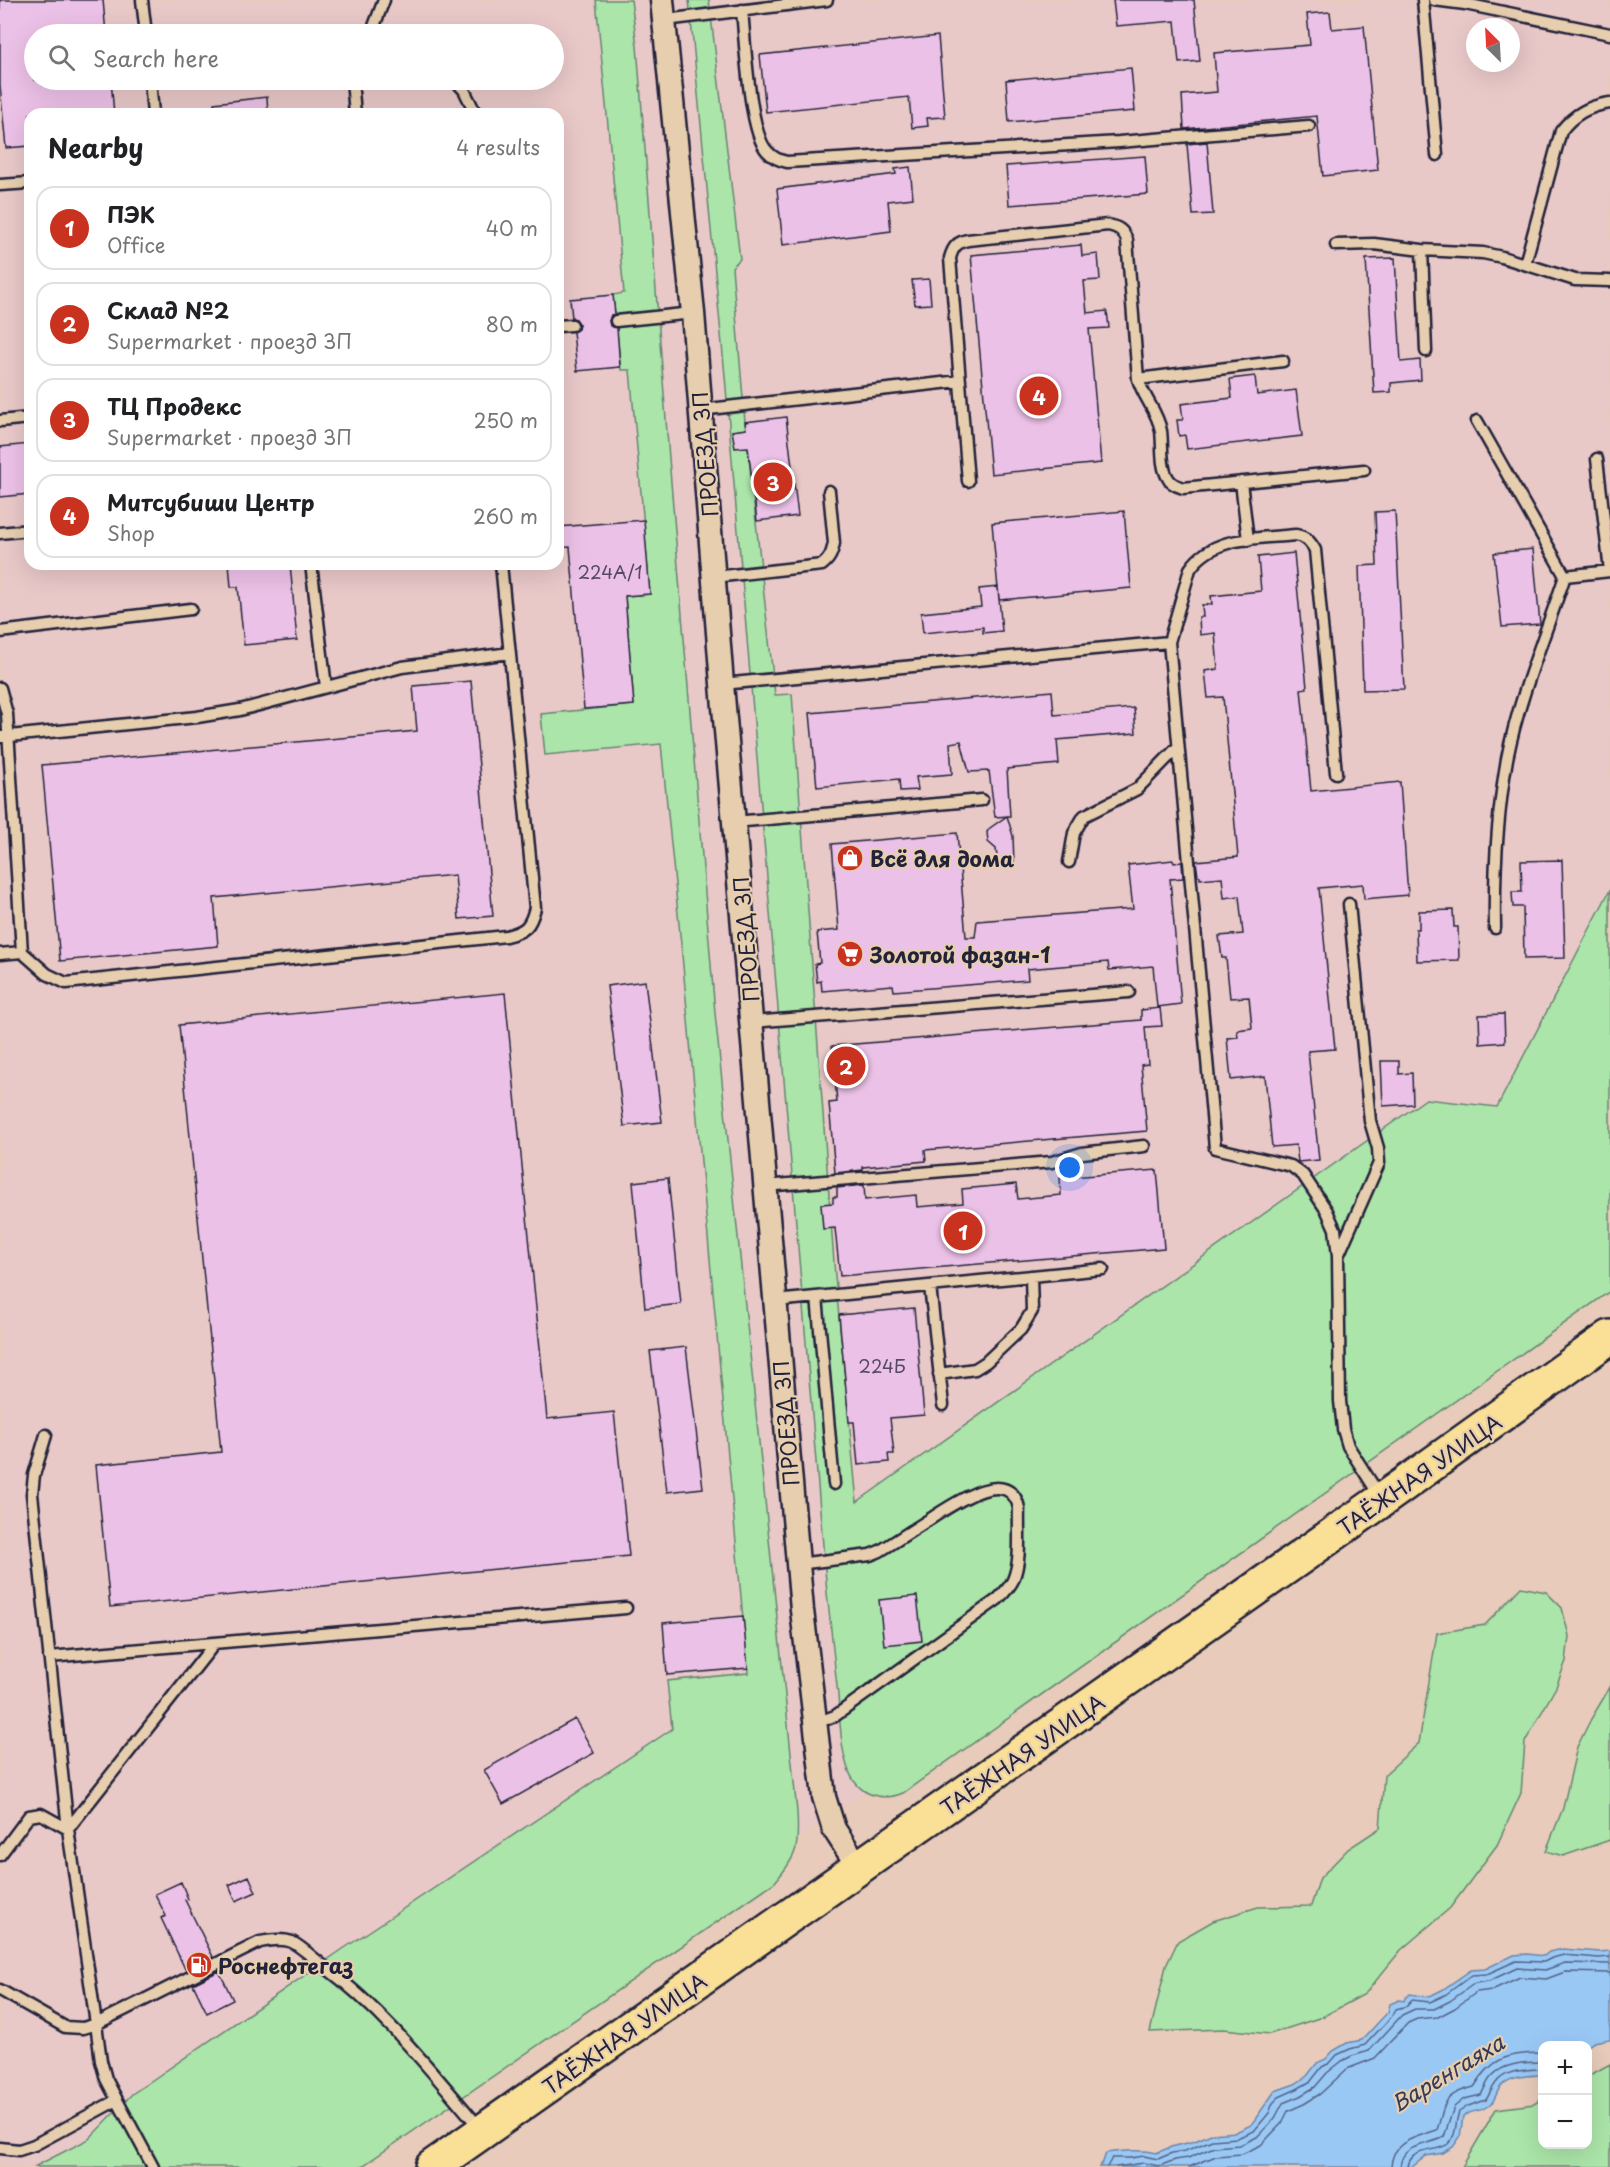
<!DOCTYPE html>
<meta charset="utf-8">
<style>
:root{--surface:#fff;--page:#f2f2f2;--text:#202124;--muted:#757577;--line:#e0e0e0;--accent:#c8321e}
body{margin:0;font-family:"Playpen Sans",sans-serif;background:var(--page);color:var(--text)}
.controls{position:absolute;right:18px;bottom:18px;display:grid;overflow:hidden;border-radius:12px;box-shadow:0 6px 24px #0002}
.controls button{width:54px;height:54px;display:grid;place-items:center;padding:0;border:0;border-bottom:2px solid var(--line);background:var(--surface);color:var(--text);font:30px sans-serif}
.compass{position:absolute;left:1466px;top:18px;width:54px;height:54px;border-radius:50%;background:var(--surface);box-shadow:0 6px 24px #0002;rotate:336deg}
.you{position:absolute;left:1070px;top:1168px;width:21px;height:21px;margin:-15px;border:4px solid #fff;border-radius:50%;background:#1a73e8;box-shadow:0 0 0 9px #1a73e833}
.badge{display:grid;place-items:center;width:39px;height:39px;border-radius:50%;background:var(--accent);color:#fff;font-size:20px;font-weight:700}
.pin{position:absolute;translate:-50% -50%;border:3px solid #fff;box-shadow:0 2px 6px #0006}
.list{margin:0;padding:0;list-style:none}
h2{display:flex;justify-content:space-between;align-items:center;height:78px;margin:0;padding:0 24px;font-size:26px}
h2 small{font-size:20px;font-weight:400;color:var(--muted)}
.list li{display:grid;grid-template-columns:39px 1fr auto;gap:18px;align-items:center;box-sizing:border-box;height:84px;margin:0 12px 12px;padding:0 12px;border:2px solid var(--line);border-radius:18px}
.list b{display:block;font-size:22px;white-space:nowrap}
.list p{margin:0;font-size:20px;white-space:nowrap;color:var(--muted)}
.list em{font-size:20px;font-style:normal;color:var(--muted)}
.icon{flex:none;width:33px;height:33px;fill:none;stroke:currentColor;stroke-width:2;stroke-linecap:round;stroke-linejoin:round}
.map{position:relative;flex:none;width:1610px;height:2167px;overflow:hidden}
.search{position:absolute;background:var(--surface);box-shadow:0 6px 24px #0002;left:24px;top:24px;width:540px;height:66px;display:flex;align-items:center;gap:15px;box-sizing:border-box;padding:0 21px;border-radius:33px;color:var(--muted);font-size:22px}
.panel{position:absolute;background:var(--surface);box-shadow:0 6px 24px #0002;left:24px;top:108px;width:540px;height:462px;border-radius:18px}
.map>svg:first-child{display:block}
.built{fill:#e9c8c8;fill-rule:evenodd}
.green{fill:#abe5a9;stroke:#668472;stroke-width:1.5}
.water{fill:#9ac8f5;stroke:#6a86ab;stroke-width:1.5}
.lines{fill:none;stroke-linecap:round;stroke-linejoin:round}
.shore{stroke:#526485;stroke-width:1.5}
.building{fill:#ecc1e7;stroke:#22223b;stroke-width:1.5}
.service-casing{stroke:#22223b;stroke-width:15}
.minor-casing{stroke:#22223b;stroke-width:27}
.trunk-casing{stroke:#22223b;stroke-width:38}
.service{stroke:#e7ceaf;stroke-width:10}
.minor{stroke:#e7ceaf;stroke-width:22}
.trunk{stroke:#fadf96;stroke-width:33}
.labels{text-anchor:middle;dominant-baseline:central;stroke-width:4.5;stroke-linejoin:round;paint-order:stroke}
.number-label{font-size:18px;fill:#544a66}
.street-label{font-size:21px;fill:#22223b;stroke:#e7ceaf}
.poi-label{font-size:21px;font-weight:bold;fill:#22223b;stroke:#e7ceaf;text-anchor:start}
.water-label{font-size:22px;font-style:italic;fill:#343b57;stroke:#e7ceaf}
</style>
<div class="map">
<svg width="1610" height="2167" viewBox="0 0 1610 2167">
<rect width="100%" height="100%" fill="#e8cbba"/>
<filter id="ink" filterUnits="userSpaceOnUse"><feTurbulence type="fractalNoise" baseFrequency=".0167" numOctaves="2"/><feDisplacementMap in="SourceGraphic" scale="12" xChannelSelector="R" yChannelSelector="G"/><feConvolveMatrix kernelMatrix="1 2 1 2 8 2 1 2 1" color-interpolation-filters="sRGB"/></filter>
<g filter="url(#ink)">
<path class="built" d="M 0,0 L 1610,0 L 1610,1262 L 898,1769 L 404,2111 L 317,2167 L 0,2167 ZM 1475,27 L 1511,27 L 1511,63 L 1475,63 ZM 34,34 L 554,34 L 554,80 L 34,80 ZM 30,114 L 558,114 L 558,564 L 30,564 Z"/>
<path class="green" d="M 596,0 L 631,0 L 637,46 L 669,458 L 715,1013 L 797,1812 C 799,1847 798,1855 775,1882 L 361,2167 L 34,2167 L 89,2139 L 132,2094 L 343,1949 L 672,1729 L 667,1681 L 748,1673 L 681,944 L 661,744 L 545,755 L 541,714 L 634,705 L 625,596 L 650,594 L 630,370 L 621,370 L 613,295 L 624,293 Z
M 689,0 L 709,0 L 740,259 L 732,267 L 745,422 L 775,695 L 792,694 L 835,1276 L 857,1502 L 1426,1099 L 1497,1107 L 1610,890 L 1610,1291 L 903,1793 C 886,1800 866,1798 854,1781 C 840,1760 840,1719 838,1695 C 834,1661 831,1627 827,1593 L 725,376 Z
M 1521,1587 L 1546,1592 L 1562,1608 L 1569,1636 L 1566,1661 L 1556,1687 L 1525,1742 L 1521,1793 L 1497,1845 L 1450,1908 L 1401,1950 L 1365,1994 L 1322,2017 L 1270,2034 L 1224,2029 L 1150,2032 L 1166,1966 L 1178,1941 L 1213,1921 L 1258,1907 L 1311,1906 L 1320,1878 L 1348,1849 L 1380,1828 L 1384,1775 L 1419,1743 L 1437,1633 L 1485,1625 Z
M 1610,1687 L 1610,1840 L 1563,1856 L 1546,1851 L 1563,1808 L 1577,1747 L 1591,1719 Z
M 1610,2064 L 1610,2167 L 1462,2167 L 1496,2109 L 1534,2104 L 1542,2099 L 1542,2144 L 1588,2144 L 1588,2076 Z"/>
<path class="water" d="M 1563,1949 L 1599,1952 L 1610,1951 L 1610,2039 L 1594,2042 L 1588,2046 L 1542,2046 L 1542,2075 C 1528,2076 1508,2075 1499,2089 C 1496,2094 1494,2102 1490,2105 C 1482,2112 1472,2110 1463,2116 L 1460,2137 L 1453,2147 L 1443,2153 L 1426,2156 L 1412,2167 L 1099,2167 L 1103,2162 L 1106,2153 C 1118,2151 1144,2149 1156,2153 L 1171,2147 L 1195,2141 L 1211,2134 L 1236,2132 L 1251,2125 L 1275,2091 L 1295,2084 L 1307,2076 L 1317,2063 L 1326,2059 L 1333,2051 L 1347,2043 L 1362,2040 L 1388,2012 L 1390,2004 L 1399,2000 L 1404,2001 L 1405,1998 L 1410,1994 L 1428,1997 L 1442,1990 L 1471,1970 L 1485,1969 L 1514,1955 L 1527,1954 L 1544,1956 L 1549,1952 Z"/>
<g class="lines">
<path class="shore" d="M 1107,2167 L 1112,2158 L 1131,2158 L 1144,2156 L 1158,2159 L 1172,2153 L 1185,2151 L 1212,2140 L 1237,2138 L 1254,2131 L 1269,2113 L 1273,2103 L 1279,2097 L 1297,2089 L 1311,2081 L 1322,2067 L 1330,2063 L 1337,2055 L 1350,2049 L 1365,2045 L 1392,2016 L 1396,2009 L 1407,2006 L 1412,2000 L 1430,2002 L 1445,1995 L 1472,1975 L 1487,1974 L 1516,1961 L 1544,1962 L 1552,1958 L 1564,1955 L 1599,1958 L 1610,1957
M 1116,2167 L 1144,2163 L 1159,2166 L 1175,2160 L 1188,2158 L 1214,2147 L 1240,2145 L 1257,2137 L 1275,2118 L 1283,2103 L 1300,2096 L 1315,2087 L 1327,2073 L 1342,2061 L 1352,2056 L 1369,2051 L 1402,2015 L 1415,2009 L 1434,2009 L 1450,2001 L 1475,1983 L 1489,1981 L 1517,1968 L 1545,1970 L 1565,1963 L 1610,1964
M 1189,2167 L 1216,2156 L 1242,2154 L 1261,2145 L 1282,2123 L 1288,2111 L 1304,2104 L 1320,2094 L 1347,2069 L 1375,2058 L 1408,2023 L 1417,2019 L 1438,2017 L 1455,2008 L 1477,1992 L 1492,1990 L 1520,1977 L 1546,1979 L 1565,1972 L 1610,1973
M 1391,2167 C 1392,2140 1417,2137 1437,2130 C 1446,2103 1441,2095 1474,2087 C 1493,2057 1508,2053 1542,2053
M 1400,2167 C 1402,2142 1429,2146 1444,2137 L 1454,2107 L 1464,2099 L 1481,2095 C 1484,2089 1487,2082 1491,2077 C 1503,2063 1525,2062 1542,2062
M 1408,2167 C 1410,2147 1436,2153 1448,2144 C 1457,2136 1455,2122 1459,2112 L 1468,2106 L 1486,2100 C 1489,2095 1492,2088 1496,2083 C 1506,2069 1527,2070 1542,2069"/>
</g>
<path class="building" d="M 0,0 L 103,0 L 106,34 L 34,34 L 34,80 L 111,80 L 114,114 L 30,114 L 30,146 L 6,148 L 0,85 Z
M 1113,0 L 1194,0 L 1200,61 L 1179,63 L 1175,21 L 1116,26 Z
M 1330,12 L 1332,29 L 1364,26 L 1378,170 L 1323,176 L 1317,116 L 1184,129 L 1182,95 L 1217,92 L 1214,53 L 1310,45 L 1307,14 Z
M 938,36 L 945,117 L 927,118 L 928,126 L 912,128 L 909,97 L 766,112 L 760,55 Z
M 1131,68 L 1135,111 L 1009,122 L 1006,80 Z
M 267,97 L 268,114 L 215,114 L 214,103 Z
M 1207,142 L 1213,214 L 1193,215 L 1187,144 Z
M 1145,156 L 1148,194 L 1009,205 L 1006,166 Z
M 910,167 L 913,198 L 888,201 L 891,231 L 783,245 L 777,189 L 896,174 L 895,169 Z
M 1081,245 L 1082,256 L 1098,254 L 1100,280 L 1084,281 L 1087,313 L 1107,311 L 1109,328 L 1089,329 L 1101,463 L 991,474 L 971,255 Z
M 1395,258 L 1401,362 L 1420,360 L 1421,380 L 1391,383 L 1391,392 L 1374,393 L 1366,259 Z
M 929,279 L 931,304 L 915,305 L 912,280 Z
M 613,295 L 615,314 L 611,315 L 609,321 L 610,326 L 617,328 L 620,367 L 577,371 L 573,332 L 578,329 L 579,324 L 576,319 L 572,318 L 570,299 Z
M 1255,376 L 1257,395 L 1296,390 L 1302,436 L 1187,449 L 1185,435 L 1179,436 L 1177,420 L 1183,420 L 1181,404 L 1232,398 L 1230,379 Z
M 786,417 L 798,516 L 757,521 L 748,447 L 735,448 L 732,431 L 746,429 L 745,422 Z
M 30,444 L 30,494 L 0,497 L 0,447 Z
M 1124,511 L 1131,588 L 999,600 L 992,523 Z
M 1395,511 L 1404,689 L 1363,690 L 1359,566 L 1377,565 L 1375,512 Z
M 644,520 L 650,594 L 625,596 L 634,705 L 584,709 L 570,547 L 558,548 L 558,527 Z
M 1533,549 L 1540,624 L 1502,627 L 1494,553 Z
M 1294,553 L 1307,688 L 1301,689 L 1311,791 L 1400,782 L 1408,895 L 1364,899 L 1363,884 L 1319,888 L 1335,1049 L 1308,1051 L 1319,1160 L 1298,1162 L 1296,1145 L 1272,1147 L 1265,1076 L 1231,1080 L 1227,1038 L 1238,1037 L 1237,1030 L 1252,1028 L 1249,997 L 1230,998 L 1226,958 L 1222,958 L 1219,936 L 1243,934 L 1239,896 L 1224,898 L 1222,877 L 1200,879 L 1200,876 L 1198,876 L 1196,861 L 1238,857 L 1223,697 L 1208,698 L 1205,671 L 1218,669 L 1215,633 L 1200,635 L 1199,617 L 1203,617 L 1202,605 L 1212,604 L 1211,596 L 1261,591 L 1258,557 Z
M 229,564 L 290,564 L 297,640 L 244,645 L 238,587 L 231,587 Z
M 998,587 L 1002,631 L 983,633 L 983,627 L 923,633 L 921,613 L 981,607 L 979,589 Z
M 471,681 L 493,916 L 459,919 L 455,875 L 214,898 L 218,946 L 60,961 L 42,765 L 417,731 L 413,686 Z
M 1052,691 L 1054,715 L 1134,708 L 1136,733 L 1057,740 L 1059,764 L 1007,769 L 1010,816 L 995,817 L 989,771 L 969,772 L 961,741 L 950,743 L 952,774 L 916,777 L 918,790 L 900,791 L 899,779 L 817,787 L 810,713 Z
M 1007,816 L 1013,836 L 1014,864 L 998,865 L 996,849 L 988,842 L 987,832 L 990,828 Z
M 957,833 L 966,937 L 975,937 L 977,921 L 1133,909 L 1128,865 L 1173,860 L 1174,863 L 1182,862 L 1183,878 L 1170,879 L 1181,1004 L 1157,1007 L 1153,966 L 1109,970 L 1108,962 L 1027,969 L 1028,980 L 894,991 L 893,985 L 822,991 L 821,981 L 817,982 L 815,964 L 820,963 L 817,932 L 839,930 L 832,844 Z
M 1562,860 L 1565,958 L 1524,959 L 1523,907 L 1513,907 L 1512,892 L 1522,892 L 1521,861 Z
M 1453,910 L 1454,927 L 1458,927 L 1459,960 L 1417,961 L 1416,929 L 1419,929 L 1419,911 Z
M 645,981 L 662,1122 L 624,1126 L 607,986 Z
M 505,993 L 547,1419 L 614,1412 L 629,1556 L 110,1607 L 96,1465 L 221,1452 L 179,1025 Z
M 1160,1008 L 1162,1026 L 1145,1027 L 1148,1064 L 1141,1065 L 1147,1131 L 925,1150 L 926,1161 L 863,1167 L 863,1170 L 835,1173 L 829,1103 L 837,1102 L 832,1046 L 1141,1020 L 1141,1010 Z
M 1504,1014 L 1505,1042 L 1480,1044 L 1479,1015 Z
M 1381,1061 L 1399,1061 L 1399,1074 L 1412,1073 L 1413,1104 L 1383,1106 Z
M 1157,1170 L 1164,1248 L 840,1276 L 835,1228 L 823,1229 L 821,1204 L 833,1203 L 833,1197 L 837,1197 L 837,1188 L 864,1185 L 865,1200 L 916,1195 L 917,1207 L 963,1203 L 962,1189 L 1016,1184 L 1018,1199 L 1061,1195 L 1060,1178 Z
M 668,1178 L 681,1304 L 645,1308 L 633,1182 Z
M 914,1308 L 924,1415 L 890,1418 L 894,1454 L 888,1454 L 889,1462 L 858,1465 L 854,1422 L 849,1422 L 839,1315 Z
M 686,1347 L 703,1488 L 667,1492 L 650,1351 Z
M 917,1596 L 922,1641 L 884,1645 L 879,1600 Z
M 743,1616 L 748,1668 L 667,1675 L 663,1623 Z
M 575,1719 L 594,1753 L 503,1804 L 484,1770 Z
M 249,1876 L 256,1892 L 236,1901 L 229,1885 Z
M 181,1882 L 188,1899 L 185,1900 L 213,1957 L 186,1971 L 161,1918 L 166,1916 L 155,1894 Z
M 219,1971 L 233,2000 L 207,2013 L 193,1984 Z"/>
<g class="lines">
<defs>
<path id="service" d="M 142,0 L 146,34
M 1423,0 L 1437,155
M 1434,0 L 1465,4 L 1610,34
M 742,10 C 745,40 749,132 767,151 C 773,158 779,160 787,162 L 1119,142 L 1309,126
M 665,20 L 827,0
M 371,34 L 384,0
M 150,80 L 153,114
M 352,80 L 355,114
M 455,80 L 464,90 L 476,114
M 0,185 L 30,183
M 1336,245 L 1374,244 L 1422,250 L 1483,253 L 1502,257 L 1575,280 L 1610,281
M 1422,250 L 1426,351
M 1525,264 L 1561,131 C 1574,114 1589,106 1610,103
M 616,321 L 693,313
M 558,326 L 572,325
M 1138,379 L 1283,361
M 700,410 L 960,381
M 0,421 L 30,418
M 1477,421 L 1565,576
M 1597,459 L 1610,571
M 968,481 L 950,258 C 953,247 957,242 968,240 L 1108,225 C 1118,227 1123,230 1127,240 L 1138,379 C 1143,397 1158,412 1161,431 C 1163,445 1160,466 1168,478 C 1171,484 1177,486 1183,488 L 1364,470
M 1241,482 L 1248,540
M 0,533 L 30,530
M 311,564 L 326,687
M 714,577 L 822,565 C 830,559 832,553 834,543 L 829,491
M 0,632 L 191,609
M 722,684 L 1169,642
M 0,688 L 7,714 L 22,952 L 0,954
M 0,737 L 197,717 L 240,710 L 402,667 L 510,653
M 1336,773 L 1315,550 C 1310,541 1306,537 1296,535 C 1258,539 1213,535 1190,569 L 1169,642 L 1215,1148 L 1291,1166 L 1303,1175 L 1327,1211 L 1335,1229 L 1338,1256 L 1340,1401 L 1343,1429 L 1348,1446 L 1381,1498
M 734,822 L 982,800
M 1069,862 L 1074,833 L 1084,816 L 1137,789 L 1178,747
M 1495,928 C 1494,871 1497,815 1507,759 C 1519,697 1545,636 1565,576 L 1610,571
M 22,952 L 47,974 L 66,983 L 506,936 C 526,931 530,927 535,908 L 501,564
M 752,1022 L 1129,992
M 765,1186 L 1052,1162 L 1082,1153 L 1144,1146
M 1338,1256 L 1379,1163 L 1378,1148 L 1370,1121 L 1349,904
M 930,1286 L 943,1405
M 817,1297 L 834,1484
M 775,1301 L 1103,1269
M 939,1374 L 975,1369 L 986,1362 L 1021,1329 L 1032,1311 L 1031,1276
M 46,1435 L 34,1475 L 32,1494 L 68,1829 L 96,2024 L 101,2061 L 106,2079 L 117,2100
M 798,1564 L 870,1555 L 880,1551 C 896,1541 911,1531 927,1521 C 948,1508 1009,1462 1019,1508 C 1018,1530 1022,1559 1013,1580 C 1010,1587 1004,1593 998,1599 L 835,1716 L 827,1719 L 815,1720
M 49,1657 L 626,1608
M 0,1855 L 29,1816 L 41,1814 L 68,1829 L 215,1643
M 0,1990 L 65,2027 L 83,2028 L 96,2024 L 260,1942 C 270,1940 282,1938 292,1942 C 303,1948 314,1959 325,1967 C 385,2012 431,2071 480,2128
M 0,2148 L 19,2150 L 34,2145 L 117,2100 L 153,2167"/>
<path id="minor" d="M 662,0 L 693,313 L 722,684 L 802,1610 L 824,1797 L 834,1829 L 859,1868"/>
<path id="trunk" d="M 432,2167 L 1382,1500 L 1610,1337"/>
</defs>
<use href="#service" class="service-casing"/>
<use href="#minor" class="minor-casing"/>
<use href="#trunk" class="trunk-casing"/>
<use href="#service" class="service"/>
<use href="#minor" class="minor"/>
<use href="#trunk" class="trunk"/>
</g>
</g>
<defs>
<symbol id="shop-disc" viewBox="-11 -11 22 22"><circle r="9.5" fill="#c8321e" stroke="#e7ceaf"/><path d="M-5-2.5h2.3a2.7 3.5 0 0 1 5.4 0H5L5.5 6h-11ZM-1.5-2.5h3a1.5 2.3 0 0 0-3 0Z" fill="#fff"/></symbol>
<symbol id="supermarket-disc" viewBox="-11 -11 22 22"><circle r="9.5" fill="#c8321e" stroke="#e7ceaf"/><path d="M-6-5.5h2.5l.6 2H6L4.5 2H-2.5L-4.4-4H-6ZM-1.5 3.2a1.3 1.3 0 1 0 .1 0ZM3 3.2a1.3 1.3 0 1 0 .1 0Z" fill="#fff"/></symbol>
<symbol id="fuel-disc" viewBox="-11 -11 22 22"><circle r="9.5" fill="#c8321e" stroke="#e7ceaf"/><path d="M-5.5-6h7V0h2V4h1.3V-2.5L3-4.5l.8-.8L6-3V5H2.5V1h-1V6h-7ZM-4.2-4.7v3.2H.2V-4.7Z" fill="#fff"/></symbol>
</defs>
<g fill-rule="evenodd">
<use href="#shop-disc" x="835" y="843" width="30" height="30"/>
<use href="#supermarket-disc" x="835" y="939" width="30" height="30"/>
<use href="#fuel-disc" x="184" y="1950" width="30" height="30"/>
</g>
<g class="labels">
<g class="number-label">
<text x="610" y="571">224А/1</text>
<text x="882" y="1365">224Б</text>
</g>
<g class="street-label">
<text transform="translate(704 454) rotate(-95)">ПРОЕЗД 3П</text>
<text transform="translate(745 939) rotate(-95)">ПРОЕЗД 3П</text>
<text transform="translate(785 1423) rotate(-95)">ПРОЕЗД 3П</text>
<text transform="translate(1419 1474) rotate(-35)">ТАЁЖНАЯ УЛИЦА</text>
<text transform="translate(1022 1754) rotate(-35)">ТАЁЖНАЯ УЛИЦА</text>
<text transform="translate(624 2033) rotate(-35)">ТАЁЖНАЯ УЛИЦА</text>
</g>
<g class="poi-label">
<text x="870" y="858">Всё для дома</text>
<text x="870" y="954">Золотой фазан-1</text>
<text x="218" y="1965">Роснефтегаз</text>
</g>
<g class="water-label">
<text transform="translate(1447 2072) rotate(-31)">Варенгаяха</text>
</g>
</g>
</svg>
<div class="controls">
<button>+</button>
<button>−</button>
</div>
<svg class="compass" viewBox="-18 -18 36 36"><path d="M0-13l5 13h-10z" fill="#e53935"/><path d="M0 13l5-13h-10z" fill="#757577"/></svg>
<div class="you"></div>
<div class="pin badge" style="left:963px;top:1231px">1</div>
<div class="pin badge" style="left:846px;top:1066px">2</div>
<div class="pin badge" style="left:773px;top:482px">3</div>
<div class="pin badge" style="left:1039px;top:396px">4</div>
<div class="search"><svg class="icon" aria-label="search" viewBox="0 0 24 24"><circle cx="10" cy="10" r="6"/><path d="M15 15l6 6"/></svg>Search here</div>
<section class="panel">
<h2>Nearby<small>4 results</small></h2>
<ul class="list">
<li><span class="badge">1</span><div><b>ПЭК</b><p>Office</p></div><em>40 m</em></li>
<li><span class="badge">2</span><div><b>Склад №2</b><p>Supermarket · проезд 3П</p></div><em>80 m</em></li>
<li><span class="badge">3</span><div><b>ТЦ Продекс</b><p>Supermarket · проезд 3П</p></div><em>250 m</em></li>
<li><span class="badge">4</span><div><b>Митсубиши Центр</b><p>Shop</p></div><em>260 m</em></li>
</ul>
</section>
</div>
